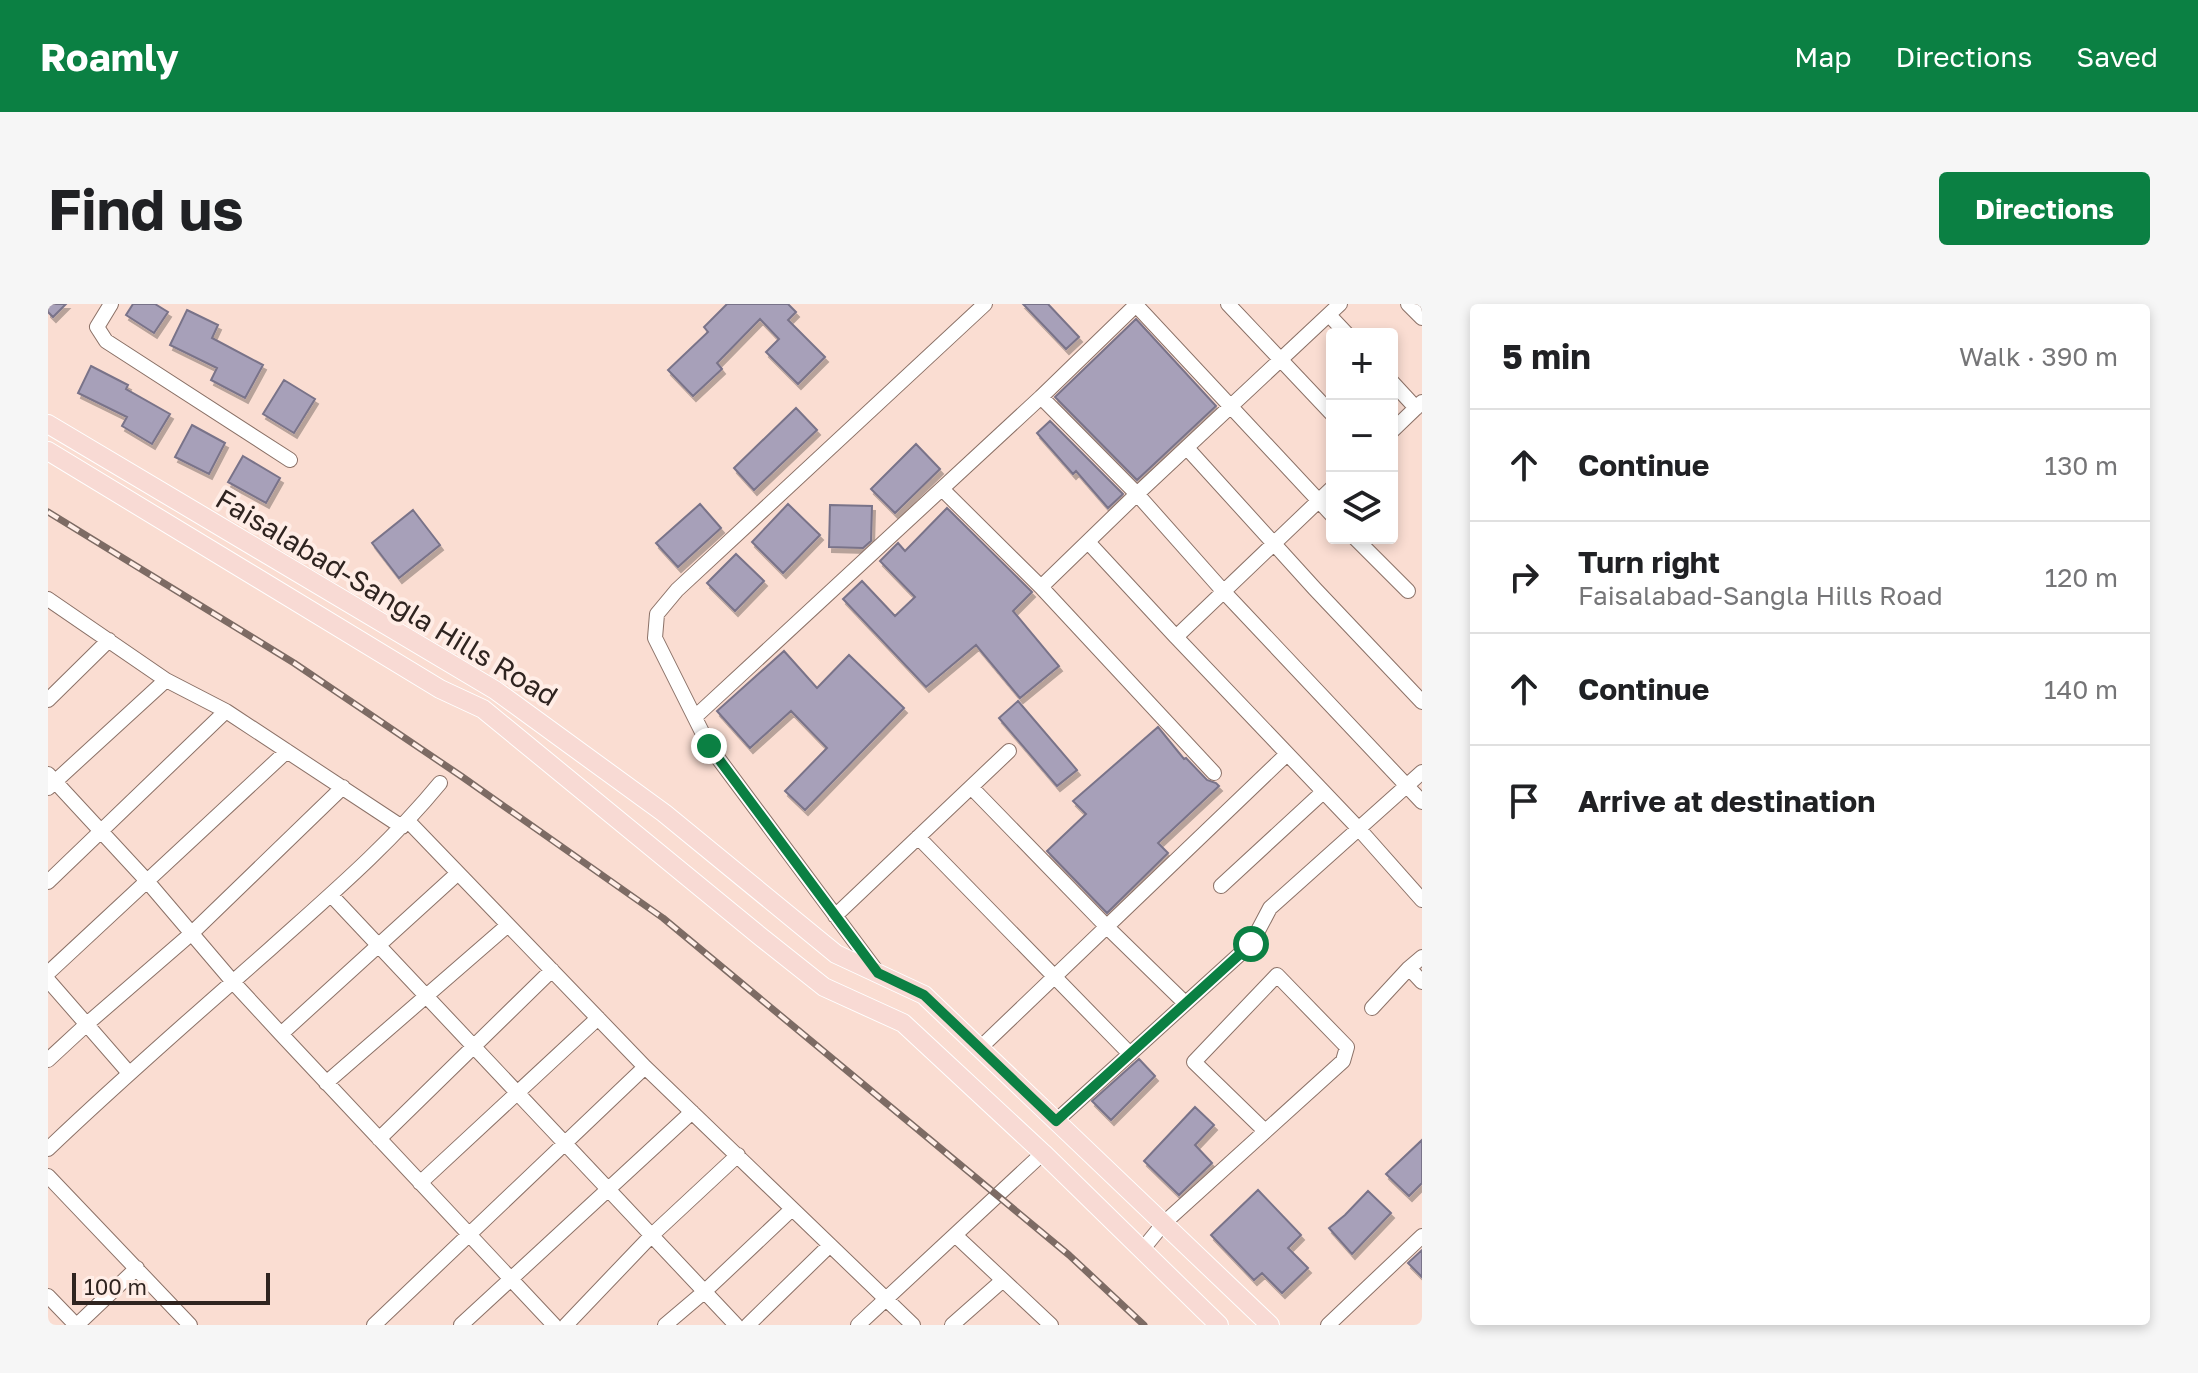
<!DOCTYPE html>
<meta charset="utf-8">
<style>
:root{--surface:#fff;--page:#f6f6f6;--text:#202124;--muted:#757577;--line:#e0e0e0;--accent:#0b8043}
body{margin:0;font-family:"Golos Text",sans-serif;background:var(--page);color:var(--text)}
.controls{position:absolute;right:24px;top:24px;display:grid;overflow:hidden;border-radius:8px;box-shadow:0 4px 12px #0003}
.controls button{width:72px;height:72px;display:grid;place-items:center;padding:0;border:0;border-bottom:2px solid var(--line);background:var(--surface);color:var(--text);font:40px sans-serif}
.scale{position:absolute;left:24px;bottom:20px;width:198px;box-sizing:border-box;padding-left:8px;border:4px solid #2f2420;border-top:0;font-size:22px;line-height:28px;white-space:nowrap;color:#2f2420;-webkit-text-stroke:6px #ffede6;paint-order:stroke}
.stop{position:absolute;width:24px;height:24px;margin:-18px;border:6px solid #0b8043;border-radius:50%;background:#fff}
.stop.end{background:#0b8043;border-color:#fff;box-shadow:0 2px 8px #0008}
.list{margin:0;padding:0;list-style:none}
h2{display:flex;justify-content:space-between;align-items:center;height:104px;margin:0;padding:0 32px;font-size:34px}
h2 small{font-size:26px;font-weight:400;color:var(--muted)}
.list li{display:grid;grid-template-columns:52px 1fr auto;gap:24px;align-items:center;box-sizing:border-box;height:112px;padding:0 32px;border-top:2px solid var(--line)}
.list b{display:block;font-size:30px;white-space:nowrap}
.list p{margin:0;font-size:26px;white-space:nowrap;color:var(--muted)}
.list em{font-size:26px;font-style:normal;color:var(--muted)}
.icon{flex:none;width:44px;height:44px;fill:none;stroke:currentColor;stroke-width:2;stroke-linecap:round;stroke-linejoin:round}
.map{position:relative;flex:none;width:1374px;height:1021px;overflow:hidden;border-radius:8px}
header{display:flex;align-items:center;gap:48px;box-sizing:border-box;height:112px;padding:0 40px;background:var(--accent);color:#fff}
header strong{font-size:38px}
nav{display:flex;gap:44px;margin-inline-start:auto;font-size:28px}
.intro{display:flex;align-items:center;justify-content:space-between;box-sizing:border-box;height:192px;padding:0 48px}
h1{margin:0;font-size:56px}
.button{padding:20px 36px;border-radius:8px;background:var(--accent);color:#fff;font-size:28px;font-weight:700}
main{display:flex;gap:48px;padding:0 48px}
aside{flex:1;background:var(--surface);border-radius:8px;box-shadow:0 4px 12px #0003}
.map>svg:first-child{display:block}
.building{fill:#a7a0b9;stroke:#797389;stroke-width:2;filter:url(#shadow)}
.lines{fill:none;stroke-linecap:round;stroke-linejoin:round}
.minor-casing{stroke:#8b7167;stroke-width:16}
.major-casing{stroke:#fff;stroke-width:20}
.minor{stroke:#fff;stroke-width:14}
.major{stroke:#f8dad4;stroke-width:18}
.rail-casing{stroke:#7d6b64;stroke-width:7}
.rail{stroke:#ffede6;stroke-width:4;stroke-dasharray:12;stroke-linecap:butt}
.route{stroke:#0b8043;stroke-width:10}
.labels{text-anchor:middle;dominant-baseline:central;stroke-width:8;stroke-linejoin:round;paint-order:stroke}
.street-label{font-size:28px;fill:#2f2420;stroke:#ffede6}
</style>
<header>
<strong>Roamly</strong>
<nav><a>Map</a><a>Directions</a><a>Saved</a></nav>
</header>
<div class="intro"><h1>Find us</h1><a class="button">Directions</a></div>
<main>
<div class="map">
<svg width="1374" height="1021" viewBox="0 0 1374 1021">
<defs>
<filter id="shadow"><feDropShadow dx="3" dy="5" stdDeviation="0" flood-color="#0004"/></filter>
</defs>
<rect width="100%" height="100%" fill="#faddd2"/>
<path class="building" d="M 0,0 L 18,0 L 5,13 L 0,8 Z
M 85,0 L 107,0 L 120,8 L 106,29 L 78,11 Z
M 679,0 L 740,0 L 748,8 L 740,16 L 777,53 L 750,80 L 718,48 L 731,35 L 712,15 L 669,59 L 674,65 L 645,92 L 620,66 L 660,28 L 656,23 Z
M 975,0 L 1000,0 L 1031,33 L 1018,45 Z
M 139,6 L 170,21 L 164,34 L 215,61 L 197,94 L 163,76 L 169,64 L 122,41 Z
M 1088,15 L 1168,102 L 1089,176 L 1007,93 Z
M 43,62 L 80,81 L 78,85 L 122,110 L 104,140 L 74,122 L 79,113 L 30,89 Z
M 236,76 L 267,95 L 246,129 L 215,110 Z
M 748,104 L 769,126 L 706,186 L 686,164 Z
M 1002,117 L 1075,190 L 1060,204 L 1028,167 L 1025,170 L 989,129 Z
M 144,121 L 177,139 L 161,170 L 127,153 Z
M 868,140 L 892,165 L 847,209 L 823,185 Z
M 195,152 L 232,174 L 218,199 L 180,178 Z
M 652,200 L 673,224 L 630,263 L 608,239 Z
M 740,200 L 772,231 L 735,269 L 704,238 Z
M 782,201 L 824,202 L 823,237 L 815,244 L 781,243 Z
M 899,204 L 984,288 L 965,307 L 1011,362 L 972,394 L 928,341 L 878,383 L 795,295 L 814,277 L 847,312 L 867,293 L 832,257 L 850,239 L 857,247 Z
M 365,206 L 392,241 L 351,274 L 324,239 Z
M 688,250 L 716,277 L 687,307 L 659,279 Z
M 736,347 L 769,384 L 801,351 L 856,404 L 757,506 L 737,487 L 779,444 L 743,407 L 702,444 L 669,407 Z
M 970,397 L 1029,466 L 1009,482 L 951,414 Z
M 1110,423 L 1136,455 L 1138,454 L 1159,476 L 1168,479 L 1171,482 L 1110,539 L 1120,549 L 1059,609 L 999,547 L 1038,510 L 1025,497 Z
M 1091,755 L 1107,772 L 1063,816 L 1044,797 Z
M 1147,803 L 1166,821 L 1147,841 L 1164,859 L 1131,891 L 1096,857 Z
M 1374,836 L 1374,879 L 1361,892 L 1338,870 Z
M 1210,886 L 1253,931 L 1240,944 L 1260,964 L 1234,989 L 1214,969 L 1206,976 L 1163,931 Z
M 1320,887 L 1343,909 L 1304,950 L 1281,924 L 1297,911 Z
M 1374,946 L 1374,973 L 1360,959 Z"/>
<g class="lines">
<defs>
<path id="minor" d="M 63,0 L 49,23 L 58,37 L 242,156
M 1180,0 L 1284,110
M 1360,0 L 1374,14
M 1088,1 L 1284,211
M 1281,11 L 1299,30
M 1344,78 L 1368,104
M 993,93 L 1089,190 L 1176,288 L 1374,498
M 1344,127 L 1374,98
M 1139,144 L 1267,285 L 1374,398
M 1284,184 L 1128,333 L 1311,525 L 1374,596
M 894,185 L 993,283
M 1307,234 L 1360,287
M 1040,238 L 1128,333
M 0,295 L 118,376 L 178,407 L 354,523
M 0,396 L 61,336
M 647,413 L 993,93 L 1089,0
M 1166,469 L 993,283 L 1089,190 L 1292,0
M 0,470 L 99,577 L 185,678 L 233,730 L 506,1021
M 923,483 L 1059,623 L 1137,699
M 0,484 L 118,376
M 360,517 L 597,763 L 865,1021
M 870,533 L 1082,750
M 0,578 L 178,407
M 1173,582 L 1275,488
M 283,591 L 688,1021
M 787,612 L 961,447
M 1374,653 L 1361,664 L 1374,678
M 0,669 L 239,447
M 830,669 L 661,442 L 607,334 L 609,310 L 629,286 L 937,0
M 0,676 L 81,769
M 1324,704 L 1361,664
M 233,730 L 410,569
M 932,744 L 1239,450
M 0,756 L 40,719 L 144,629 L 295,483
M 278,779 L 460,621
M 1008,817 L 1203,640 L 1222,604 L 1374,468
M 331,835 L 504,666
M 0,845 C 72,776 147,711 222,645 C 281,592 342,540 392,479
M 0,872 L 142,1021
M 372,879 L 550,714
M 907,931 L 1003,1021
M 1094,946 L 1116,919 L 1295,757 L 1299,743 L 1229,671 L 1146,758 L 1217,827
M 0,992 L 28,1021
M 29,1021 L 89,964
M 326,1021 L 597,763
M 413,1021 L 644,808
M 518,1021 L 604,931 L 690,851
M 617,1021 L 656,988 L 744,905
M 700,1021 L 782,941
M 810,1021 L 995,849
M 904,1021 L 955,976
M 1280,1021 L 1374,932"/>
<path id="major" d="M 0,120 L 447,386 L 616,509 L 788,650 L 876,691 L 1222,1021
M 0,147 L 392,385 L 435,405 L 713,633 L 776,683 L 855,719 L 995,849 L 1171,1021"/>
</defs>
<use href="#minor" class="minor-casing"/>
<use href="#major" class="major-casing"/>
<use href="#minor" class="minor"/>
<use href="#major" class="major"/>
<defs>
<path id="rail" d="M 0,208 L 246,359 L 413,472 L 615,614 L 1021,951 L 1096,1021"/>
</defs>
<use href="#rail" class="rail-casing"/>
<use href="#rail" class="rail"/>
</g>
<g class="lines">
<path class="route" d="M 661,442 L 830,669 L 876,691 L 1008,817 L 1203,640"/>
</g>
<g class="labels">
<g class="street-label">
<text transform="translate(339 293) rotate(31)">Faisalabad-Sangla Hills Road</text>
</g>
</g>
</svg>
<div class="controls">
<button>+</button>
<button>−</button>
<button><svg class="icon" aria-label="layers" viewBox="0 0 24 24"><path d="M12 4l9 5-9 5-9-5zM3 14l9 5 9-5"/></svg></button>
</div>
<div class="scale">100 m</div>
<div class="stop" style="left:1203px;top:640px"></div>
<div class="stop end" style="left:661px;top:442px"></div>
</div>
<aside>
<h2>5 min<small>Walk · 390 m</small></h2>
<ul class="list">
<li><svg class="icon" aria-label="ahead" viewBox="0 0 24 24"><path d="M12 20V5M6 11l6-6 6 6"/></svg><div><b>Continue</b></div><em>130 m</em></li>
<li><svg class="icon" aria-label="right" viewBox="0 0 24 24"><path d="M7 20v-9h11M14 6l5 5-5 5"/></svg><div><b>Turn right</b><p>Faisalabad-Sangla Hills Road</p></div><em>120 m</em></li>
<li><svg class="icon" aria-label="ahead" viewBox="0 0 24 24"><path d="M12 20V5M6 11l6-6 6 6"/></svg><div><b>Continue</b></div><em>140 m</em></li>
<li><svg class="icon" aria-label="arrive" viewBox="0 0 24 24"><path d="M6 21V4h12l-3 4 3 4H6"/></svg><div><b>Arrive at destination</b></div></li>
</ul>
</aside>
</main>
